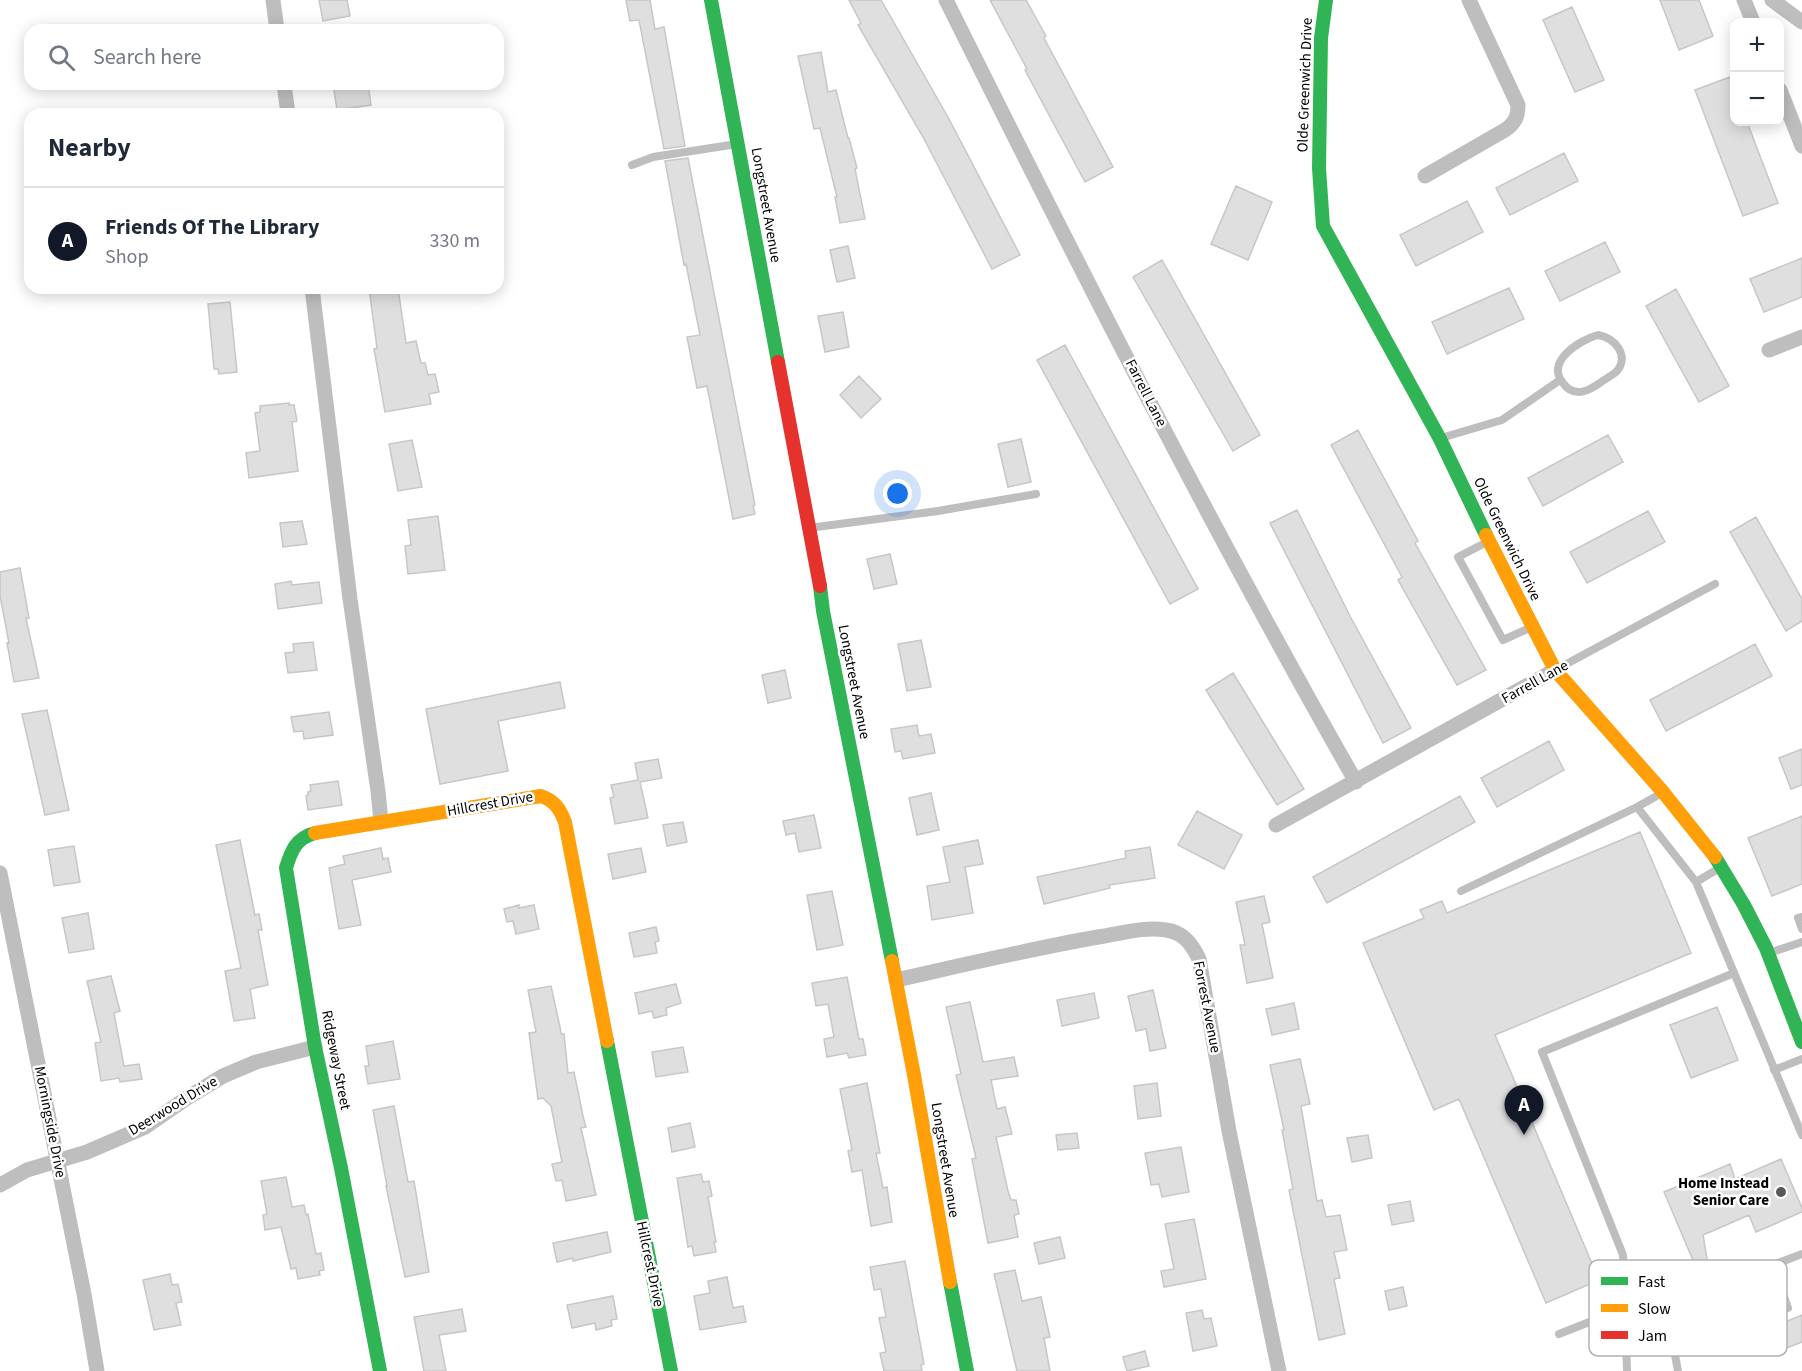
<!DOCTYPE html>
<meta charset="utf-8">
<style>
:root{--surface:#fff;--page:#f6f6f7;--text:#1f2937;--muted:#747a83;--line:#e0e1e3;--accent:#111827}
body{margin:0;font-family:"Source Sans 3",sans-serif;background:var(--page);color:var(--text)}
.controls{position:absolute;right:18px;top:18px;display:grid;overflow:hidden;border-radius:12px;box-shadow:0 3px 15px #0003}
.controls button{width:54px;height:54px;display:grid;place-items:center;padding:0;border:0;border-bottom:2px solid var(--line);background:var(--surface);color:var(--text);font:30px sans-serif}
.you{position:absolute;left:898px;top:494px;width:21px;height:21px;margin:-15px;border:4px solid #fff;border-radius:50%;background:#1a73e8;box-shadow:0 0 0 9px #1a73e833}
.badge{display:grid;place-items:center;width:39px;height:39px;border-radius:50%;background:var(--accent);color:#fff;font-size:20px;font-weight:700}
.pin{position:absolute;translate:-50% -50px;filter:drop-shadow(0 2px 3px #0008)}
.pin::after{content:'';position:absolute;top:32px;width:21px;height:18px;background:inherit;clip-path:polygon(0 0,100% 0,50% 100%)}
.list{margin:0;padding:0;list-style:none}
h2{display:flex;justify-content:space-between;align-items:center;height:78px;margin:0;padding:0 24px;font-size:26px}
h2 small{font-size:20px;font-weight:400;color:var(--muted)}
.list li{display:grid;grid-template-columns:39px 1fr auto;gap:18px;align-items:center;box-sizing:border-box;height:108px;padding:0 24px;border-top:2px solid var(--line)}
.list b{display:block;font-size:22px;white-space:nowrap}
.list p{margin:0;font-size:20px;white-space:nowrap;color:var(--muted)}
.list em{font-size:20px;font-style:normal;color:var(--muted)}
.icon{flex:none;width:33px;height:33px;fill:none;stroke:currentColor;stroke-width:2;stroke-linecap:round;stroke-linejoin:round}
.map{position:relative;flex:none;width:1802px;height:1371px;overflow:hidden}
.search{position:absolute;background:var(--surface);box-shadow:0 3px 15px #0003;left:24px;top:24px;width:480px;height:66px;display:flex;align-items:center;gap:15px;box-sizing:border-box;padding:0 21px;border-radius:18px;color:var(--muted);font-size:22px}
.panel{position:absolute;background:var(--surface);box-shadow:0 3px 15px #0003;left:24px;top:108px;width:480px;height:186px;border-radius:18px}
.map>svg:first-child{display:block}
.building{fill:#dfdfdf;stroke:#c7c7c7;stroke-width:1.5}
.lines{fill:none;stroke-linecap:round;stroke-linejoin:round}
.lane{stroke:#bebebe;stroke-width:8}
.street{stroke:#bebebe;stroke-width:15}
.fast{stroke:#30b455;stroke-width:14}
.slow{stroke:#ff9f0a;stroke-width:14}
.jam{stroke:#e5322d;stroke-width:14}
.poi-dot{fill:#595959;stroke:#fff;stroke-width:2}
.labels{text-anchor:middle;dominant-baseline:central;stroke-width:5;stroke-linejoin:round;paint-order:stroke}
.street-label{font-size:15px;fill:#000;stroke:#fff}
.poi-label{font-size:15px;font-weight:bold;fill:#000;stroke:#fff;text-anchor:end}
.key{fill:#fff;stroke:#b2b2b2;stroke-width:1.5}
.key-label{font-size:16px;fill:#000}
</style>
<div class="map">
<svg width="1802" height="1371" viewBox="0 0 1802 1371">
<rect width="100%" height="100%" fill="#fff"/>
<path class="building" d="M 319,0 L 347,0 L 350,16 L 323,21 Z
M 626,0 L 650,0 L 655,29 L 664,27 L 685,146 L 664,149 L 639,20 L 630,21 Z
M 849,0 L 881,0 L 949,119 L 1020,255 L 992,269 L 923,137 L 858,25 L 861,23 Z
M 990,0 L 1026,0 L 1046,36 L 1044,38 L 1113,167 L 1085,182 L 1025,70 L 1027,69 Z
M 1660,0 L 1699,0 L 1713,36 L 1679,50 Z
M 1572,7 L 1604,80 L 1575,92 L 1543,20 Z
M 821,52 L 828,92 L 836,90 L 848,138 L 849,138 L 857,168 L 855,169 L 865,219 L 840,223 L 835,197 L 837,197 L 820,128 L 814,129 L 798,56 Z
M 1730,77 L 1734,89 L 1734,122 L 1747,122 L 1778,203 L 1743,216 L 1695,90 Z
M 333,84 L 368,84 L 371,105 L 337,110 Z
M 1564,153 L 1578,181 L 1510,215 L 1496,188 Z
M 688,158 L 755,505 L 753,506 L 755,514 L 733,519 L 707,386 L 697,388 L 687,337 L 700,335 L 686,264 L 684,265 L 665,161 Z
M 1236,186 L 1272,202 L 1248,260 L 1211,244 Z
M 1467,201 L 1483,232 L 1416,266 L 1400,235 Z
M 1605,242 L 1620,272 L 1560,301 L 1545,271 Z
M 848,246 L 855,278 L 837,282 L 830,250 Z
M 1802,258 L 1802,297 L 1764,312 L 1750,279 Z
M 1162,260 L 1260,435 L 1233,451 L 1133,277 Z
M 369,288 L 398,288 L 406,343 L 416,341 L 421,363 L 425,363 L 428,375 L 435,374 L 439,392 L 429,394 L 431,404 L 385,412 L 374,349 L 377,348 Z
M 1509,288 L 1524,319 L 1447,354 L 1432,322 Z
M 1676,289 L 1729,386 L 1699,402 L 1646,306 Z
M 230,302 L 237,372 L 219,374 L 218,369 L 214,369 L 208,304 Z
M 843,312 L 849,347 L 825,352 L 818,316 Z
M 1065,345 L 1198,589 L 1170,604 L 1037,360 Z
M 859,376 L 881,399 L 861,418 L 840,395 Z
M 289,403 L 289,405 L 294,405 L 297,421 L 292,422 L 298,471 L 249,478 L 246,453 L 260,451 L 255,413 L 260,412 L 260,406 Z
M 1358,430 L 1418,541 L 1415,543 L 1486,670 L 1457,685 L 1398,580 L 1402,577 L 1331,445 Z
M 1608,435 L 1623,462 L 1543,506 L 1528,478 Z
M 1021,439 L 1031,482 L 1008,487 L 998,444 Z
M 412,440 L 422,487 L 398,491 L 389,444 Z
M 1297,510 L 1350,616 L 1411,728 L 1383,743 L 1270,523 Z
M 1648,511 L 1665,542 L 1587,583 L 1570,552 Z
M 438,516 L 445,570 L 408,574 L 405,546 L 411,545 L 408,520 Z
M 1756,517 L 1802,599 L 1802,621 L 1786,631 L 1730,532 Z
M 302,521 L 307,544 L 283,547 L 280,523 Z
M 890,554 L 897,584 L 874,589 L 867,559 Z
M 20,568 L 29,618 L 26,618 L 39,678 L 14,682 L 7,643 L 9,643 L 0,596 L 0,572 Z
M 291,581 L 292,585 L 319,582 L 322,603 L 278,609 L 275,584 Z
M 921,640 L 931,687 L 907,691 L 898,644 Z
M 313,642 L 317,670 L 288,673 L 285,653 L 294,652 L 293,644 Z
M 1755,644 L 1772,676 L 1666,731 L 1650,700 Z
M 785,670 L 791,698 L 768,703 L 762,675 Z
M 1233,673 L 1304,789 L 1277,805 L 1206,690 Z
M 560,682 L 565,708 L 498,721 L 508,771 L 440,784 L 426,709 Z
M 47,710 L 69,810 L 45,815 L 22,714 Z
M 329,712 L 333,735 L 304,739 L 303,731 L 294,732 L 291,717 Z
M 917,725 L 919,736 L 931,734 L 935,753 L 903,759 L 901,751 L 895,752 L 891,729 Z
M 1549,741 L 1564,770 L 1497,807 L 1481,778 Z
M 1802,749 L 1802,785 L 1791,789 L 1779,758 Z
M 658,759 L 662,778 L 640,782 L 648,818 L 615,824 L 610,798 L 614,797 L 611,785 L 638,780 L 635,763 Z
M 338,781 L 342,805 L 308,810 L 306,796 L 308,795 L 308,792 L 311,791 L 310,785 Z
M 931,793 L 939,830 L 917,835 L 909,798 Z
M 1460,796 L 1475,822 L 1327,903 L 1313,877 Z
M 1197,811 L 1242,835 L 1224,869 L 1178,845 Z
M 814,815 L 821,848 L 799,852 L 795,833 L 786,835 L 783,821 Z
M 1802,816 L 1802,884 L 1772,896 L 1748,838 Z
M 683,822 L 687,842 L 667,846 L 663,825 Z
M 1640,832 L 1691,953 L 1495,1035 L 1599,1280 L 1546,1303 L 1459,1099 L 1434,1110 L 1363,943 L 1424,918 L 1420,910 L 1442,901 L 1447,913 Z
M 240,840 L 255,915 L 259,914 L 262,930 L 258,930 L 268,985 L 250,989 L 255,1018 L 234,1021 L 225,971 L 241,968 L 216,845 Z
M 978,840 L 983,864 L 965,867 L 973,913 L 932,920 L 927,886 L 950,882 L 943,847 Z
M 74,846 L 80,882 L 54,886 L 48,850 Z
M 1150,847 L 1155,878 L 1109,885 L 1110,888 L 1044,904 L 1037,877 L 1126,858 L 1125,851 Z
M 381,848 L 383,859 L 388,858 L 391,872 L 352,880 L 361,925 L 339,929 L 329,868 L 345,864 L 343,856 Z
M 641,848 L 646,872 L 613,879 L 608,854 Z
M 832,891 L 843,945 L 817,950 L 807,895 Z
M 1264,896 L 1270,922 L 1262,924 L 1273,978 L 1247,983 L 1240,945 L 1245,945 L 1236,902 Z
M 519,905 L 519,908 L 534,905 L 539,929 L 516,934 L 513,921 L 507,922 L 504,909 Z
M 88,913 L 94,949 L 69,953 L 62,918 Z
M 656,927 L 659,941 L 655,942 L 657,953 L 634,957 L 629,933 Z
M 111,976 L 120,1011 L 114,1013 L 124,1066 L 139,1064 L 142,1079 L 120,1082 L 119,1078 L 101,1081 L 95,1043 L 101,1042 L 87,981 Z
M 847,977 L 859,1039 L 863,1039 L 866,1055 L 849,1058 L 847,1053 L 827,1057 L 824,1039 L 834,1037 L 828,1004 L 816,1006 L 812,983 Z
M 676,984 L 681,1003 L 666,1008 L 667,1015 L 654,1018 L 652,1011 L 639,1014 L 635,993 Z
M 551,986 L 560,1027 L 561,1034 L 564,1034 L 568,1073 L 574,1072 L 583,1116 L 586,1127 L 581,1128 L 596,1195 L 566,1201 L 562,1180 L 556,1181 L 552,1164 L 562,1162 L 551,1106 L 543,1098 L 538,1099 L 529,1033 L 536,1032 L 528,990 Z
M 1153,990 L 1166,1048 L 1150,1051 L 1146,1029 L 1136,1031 L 1128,996 Z
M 1094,993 L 1099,1018 L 1062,1026 L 1057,1000 Z
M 970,1002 L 983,1062 L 1014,1057 L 1018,1076 L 991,1080 L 997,1109 L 1005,1107 L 1012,1134 L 996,1137 L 1008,1191 L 1011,1200 L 1016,1200 L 1019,1214 L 1014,1215 L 1018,1237 L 988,1243 L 972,1159 L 976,1158 L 956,1075 L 961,1074 L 946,1007 Z
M 1294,1003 L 1299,1029 L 1272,1035 L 1266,1009 Z
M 1717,1007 L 1738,1060 L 1691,1078 L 1670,1025 Z
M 393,1041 L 400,1079 L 368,1084 L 365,1066 L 369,1066 L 366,1046 Z
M 683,1047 L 688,1072 L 656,1077 L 652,1052 Z
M 1300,1059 L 1310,1104 L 1301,1106 L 1317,1201 L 1322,1200 L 1326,1217 L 1340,1215 L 1347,1250 L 1334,1252 L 1340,1278 L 1334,1279 L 1345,1334 L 1319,1340 L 1289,1190 L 1293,1189 L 1282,1130 L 1284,1130 L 1270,1065 Z
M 867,1083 L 880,1153 L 876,1153 L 883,1188 L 887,1187 L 892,1222 L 871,1226 L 862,1170 L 852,1172 L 848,1151 L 852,1150 L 840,1089 Z
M 1157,1083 L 1161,1116 L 1138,1119 L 1134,1086 Z
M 394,1106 L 408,1182 L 414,1181 L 429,1272 L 405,1277 L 386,1186 L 387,1186 L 373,1110 Z
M 690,1123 L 695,1147 L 672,1152 L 668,1128 Z
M 1077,1133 L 1079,1148 L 1058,1150 L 1056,1135 Z
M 1368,1135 L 1372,1158 L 1352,1162 L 1347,1138 Z
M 1181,1147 L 1189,1192 L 1162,1197 L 1159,1184 L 1151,1185 L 1145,1153 Z
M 1781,1159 L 1802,1208 L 1802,1212 L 1756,1232 L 1749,1215 L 1703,1235 L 1708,1264 L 1700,1265 L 1705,1292 L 1679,1297 L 1674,1268 L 1695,1265 L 1664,1192 L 1730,1164 L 1735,1179 Z
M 701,1174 L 703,1182 L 709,1181 L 712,1196 L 708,1197 L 716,1242 L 714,1242 L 716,1252 L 694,1256 L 692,1246 L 688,1247 L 677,1178 Z
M 286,1177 L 292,1207 L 304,1205 L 306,1215 L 308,1214 L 316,1254 L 321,1253 L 324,1270 L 319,1271 L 320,1275 L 298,1279 L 296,1268 L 291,1269 L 281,1227 L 265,1230 L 263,1215 L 267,1214 L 261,1181 Z
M 1410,1201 L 1414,1221 L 1392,1225 L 1388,1205 Z
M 1194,1219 L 1206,1279 L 1164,1287 L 1161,1271 L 1174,1269 L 1165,1224 Z
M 607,1232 L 611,1252 L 573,1261 L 573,1258 L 557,1262 L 553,1243 Z
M 1060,1237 L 1065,1258 L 1039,1264 L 1034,1243 Z
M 905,1261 L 924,1364 L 921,1365 L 922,1371 L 884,1371 L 880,1353 L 886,1352 L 879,1318 L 886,1317 L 881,1289 L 874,1290 L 870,1267 Z
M 1015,1270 L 1022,1301 L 1041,1297 L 1050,1337 L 1044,1338 L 1050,1371 L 1017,1371 L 994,1274 Z
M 170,1274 L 172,1285 L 178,1284 L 182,1302 L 176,1303 L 181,1325 L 154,1330 L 143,1280 Z
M 727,1277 L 733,1308 L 743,1306 L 746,1322 L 700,1330 L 694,1296 L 710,1293 L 708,1281 Z
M 1403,1287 L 1407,1306 L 1389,1310 L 1385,1291 Z
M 613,1296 L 617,1319 L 611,1320 L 612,1326 L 596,1330 L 595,1323 L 572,1328 L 567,1305 Z
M 462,1309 L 466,1331 L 439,1335 L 446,1371 L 424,1371 L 414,1317 Z
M 1202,1310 L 1204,1319 L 1211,1318 L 1217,1346 L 1193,1351 L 1186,1313 Z
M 1802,1315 L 1802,1342 L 1779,1351 L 1770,1328 Z
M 1145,1351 L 1149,1366 L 1127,1371 L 1123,1357 Z"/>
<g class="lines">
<path class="lane" d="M 632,165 L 653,157 L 737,144
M 1598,335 C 1614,337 1631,356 1616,372 C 1611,376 1605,379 1600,383 C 1593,387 1587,392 1579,392 C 1572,392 1567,389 1563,383 C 1545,362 1579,340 1598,335 Z
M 1441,438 L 1502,420 L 1560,380
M 809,528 L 938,511 L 1036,494
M 1487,542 L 1458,557 L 1503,640 L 1532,627
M 1557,669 L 1715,584
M 1637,807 L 1696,882 L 1802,1135
M 1696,882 L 1718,869
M 1461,891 L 1637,807 L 1662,793
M 1802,917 L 1798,918 L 1802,929
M 1769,953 L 1802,942
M 1774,1070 L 1802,1059
M 1660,1276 L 1678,1371
M 1625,1285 L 1662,1283
M 1788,1308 L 1773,1265 L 1802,1254
M 1559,1334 L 1625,1308
M 1627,1371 L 1623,1255 L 1542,1052 L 1734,973"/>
<path class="street" d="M 273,0 L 277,30
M 946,0 C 1077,263 1210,526 1356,782
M 1744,0 L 1753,22
M 1772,0 L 1802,22
M 284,84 L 288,114
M 1780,90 L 1802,146
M 1425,176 L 1505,130 C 1515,123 1518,117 1518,105 L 1469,0
M 312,288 L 350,599 L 378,791 L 381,822
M 1769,350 L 1802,337
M 1276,825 L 1555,670
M 0,873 L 84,1294 L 97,1371
M 896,980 C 963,965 1030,949 1098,937 C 1119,934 1145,926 1166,930 C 1183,932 1192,944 1199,959 L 1229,1131 L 1279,1371
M 0,1185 L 27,1170 L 87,1152 L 145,1127 L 187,1098 L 223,1076 L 256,1062 L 315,1047"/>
<path class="fast" d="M 711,0 L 778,362
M 1326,0 L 1321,38 L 1319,168 L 1323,226 L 1440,439 L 1486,535
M 820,586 L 823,611 L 892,961
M 315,833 C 296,838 291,851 286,868 L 315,1047 L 341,1168 L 380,1371
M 1715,857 L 1744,905 L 1766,948 L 1802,1042
M 607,1041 L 671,1371
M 950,1282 L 967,1371"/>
<path class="slow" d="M 1486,535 L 1555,670 L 1663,792 L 1715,857
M 315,833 L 541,796 C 555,801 560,809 565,822 L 607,1041
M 892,961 L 914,1075 L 950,1282"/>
<path class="jam" d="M 778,362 L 820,586"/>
</g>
<circle class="poi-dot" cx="1781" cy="1192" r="6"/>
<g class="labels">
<g class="street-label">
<text transform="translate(1305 85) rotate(-88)">Olde Greenwich Drive</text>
<text transform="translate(766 205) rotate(80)">Longstreet Avenue</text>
<text transform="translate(1146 393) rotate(63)">Farrell Lane</text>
<text transform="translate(1507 539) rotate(64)">Olde Greenwich Drive</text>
<text transform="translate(854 682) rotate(79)">Longstreet Avenue</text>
<text transform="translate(1535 682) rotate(-29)">Farrell Lane</text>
<text transform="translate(490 804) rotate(-10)">Hillcrest Drive</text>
<text transform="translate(1207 1007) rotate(79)">Forrest Avenue</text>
<text transform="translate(336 1060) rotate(79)">Ridgeway Street</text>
<text transform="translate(173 1106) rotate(-31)">Deerwood Drive</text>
<text transform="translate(50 1122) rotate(79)">Morningside Drive</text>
<text transform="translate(945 1160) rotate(81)">Longstreet Avenue</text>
<text transform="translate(650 1264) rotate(78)">Hillcrest Drive</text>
</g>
<g class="poi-label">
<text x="1769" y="1183">Home Instead<tspan x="1769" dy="17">Senior Care</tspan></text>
</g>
</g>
<rect x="1589" y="1260" width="198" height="96" rx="9" class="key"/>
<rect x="1601" y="1277" width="27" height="8" fill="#30b455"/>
<rect x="1601" y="1304" width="27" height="8" fill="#ff9f0a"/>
<rect x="1601" y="1331" width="27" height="8" fill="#e5322d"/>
<g class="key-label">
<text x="1638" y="1287">Fast</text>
<text x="1638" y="1314">Slow</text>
<text x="1638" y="1341">Jam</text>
</g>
</svg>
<div class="controls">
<button>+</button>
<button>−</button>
</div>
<div class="you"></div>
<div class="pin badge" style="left:1524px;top:1135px">A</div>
<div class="search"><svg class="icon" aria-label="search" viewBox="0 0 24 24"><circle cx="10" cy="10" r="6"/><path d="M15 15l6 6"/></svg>Search here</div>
<section class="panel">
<h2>Nearby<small></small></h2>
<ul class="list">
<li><span class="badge">A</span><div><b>Friends Of The Library</b><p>Shop</p></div><em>330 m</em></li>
</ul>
</section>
</div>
